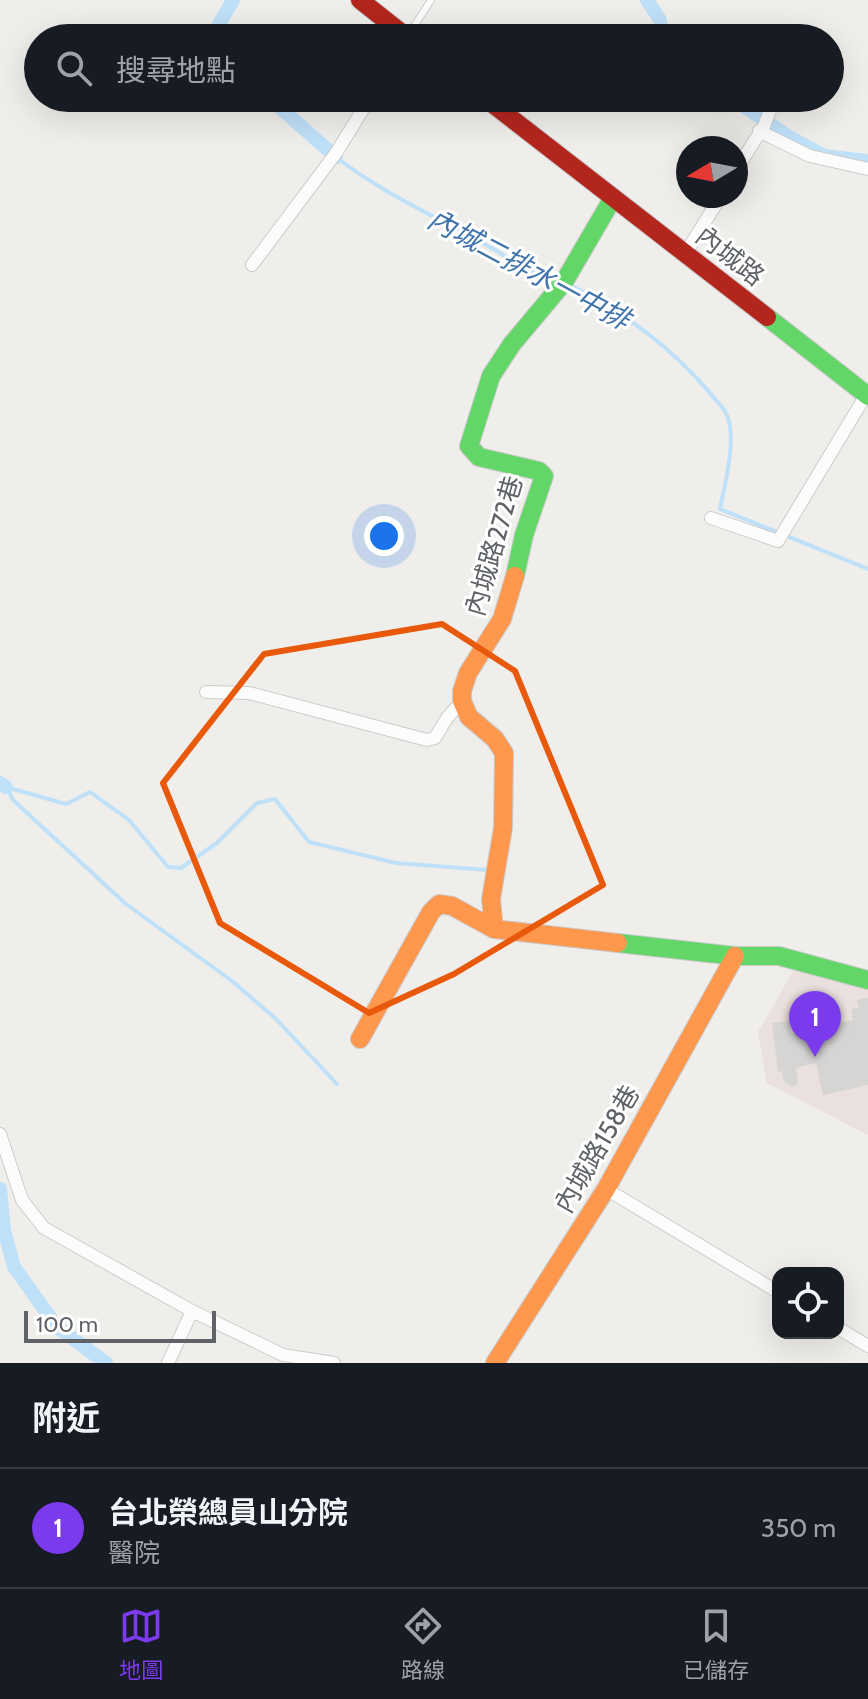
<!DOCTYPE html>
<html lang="zh-TW">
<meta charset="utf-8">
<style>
:root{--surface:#171b24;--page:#242831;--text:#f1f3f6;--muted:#9ea1a6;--line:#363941;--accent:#7c3aed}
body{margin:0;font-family:Cabin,"Noto Sans TC",sans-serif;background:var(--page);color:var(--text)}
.controls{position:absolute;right:24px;bottom:24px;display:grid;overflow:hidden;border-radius:16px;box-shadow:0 8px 32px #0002}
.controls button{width:72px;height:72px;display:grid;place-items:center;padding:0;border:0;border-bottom:2px solid var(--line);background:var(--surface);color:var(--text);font:40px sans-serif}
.compass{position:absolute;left:676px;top:136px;width:72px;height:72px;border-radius:50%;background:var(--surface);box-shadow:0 8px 32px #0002;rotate:260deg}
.scale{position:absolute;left:24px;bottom:20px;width:192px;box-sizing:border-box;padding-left:8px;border:4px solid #5f6368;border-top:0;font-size:22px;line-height:28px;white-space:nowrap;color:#5f6368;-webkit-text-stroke:6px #fff;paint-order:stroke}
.you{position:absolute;left:384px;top:536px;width:28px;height:28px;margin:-20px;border:6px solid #fff;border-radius:50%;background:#1a73e8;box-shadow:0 0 0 12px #1a73e833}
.badge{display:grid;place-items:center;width:52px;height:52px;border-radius:50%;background:var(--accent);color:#fff;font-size:26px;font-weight:700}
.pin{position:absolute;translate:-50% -66px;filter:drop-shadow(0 2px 4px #0008)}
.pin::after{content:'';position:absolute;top:42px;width:28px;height:24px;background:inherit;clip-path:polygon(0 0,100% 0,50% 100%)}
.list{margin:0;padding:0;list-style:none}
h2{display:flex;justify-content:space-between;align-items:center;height:104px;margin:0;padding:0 32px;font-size:34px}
h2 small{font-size:26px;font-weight:400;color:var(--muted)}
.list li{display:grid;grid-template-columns:52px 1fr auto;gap:24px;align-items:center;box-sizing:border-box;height:120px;padding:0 32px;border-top:2px solid var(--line)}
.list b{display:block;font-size:30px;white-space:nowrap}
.list p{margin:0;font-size:26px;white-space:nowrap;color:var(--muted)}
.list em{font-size:26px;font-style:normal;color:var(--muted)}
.icon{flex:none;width:44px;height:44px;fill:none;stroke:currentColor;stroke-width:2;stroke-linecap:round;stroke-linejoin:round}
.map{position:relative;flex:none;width:868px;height:1363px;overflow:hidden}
.search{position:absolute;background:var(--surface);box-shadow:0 8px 32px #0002;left:24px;right:24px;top:24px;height:88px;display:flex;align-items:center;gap:20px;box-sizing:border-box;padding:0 28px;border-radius:44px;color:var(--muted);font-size:30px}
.sheet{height:224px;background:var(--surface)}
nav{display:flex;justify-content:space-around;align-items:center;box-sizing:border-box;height:112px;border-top:2px solid var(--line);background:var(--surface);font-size:22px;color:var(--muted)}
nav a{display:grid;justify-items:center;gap:4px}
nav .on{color:var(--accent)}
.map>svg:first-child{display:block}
.medical{fill:#eae0de}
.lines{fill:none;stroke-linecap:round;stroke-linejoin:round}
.stream{stroke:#bfe0f9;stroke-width:4}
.canal{stroke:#bfe0f9;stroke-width:14}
.building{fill:#d6d5d3}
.lane-casing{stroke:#cbcccc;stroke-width:8}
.street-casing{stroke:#cbcccc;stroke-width:14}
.fast-casing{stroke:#cacacb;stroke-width:20}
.slow-casing{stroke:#cacacb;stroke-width:20}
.jam-casing{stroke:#cacacb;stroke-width:20}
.lane{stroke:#fdfcfc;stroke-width:6}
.street{stroke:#fdfcfc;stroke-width:12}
.fast{stroke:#63d668;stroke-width:18}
.slow{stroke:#ff974d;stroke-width:18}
.jam{stroke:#b3261e;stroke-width:18}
.marked{fill:none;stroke:#e8590c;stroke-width:6;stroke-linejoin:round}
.labels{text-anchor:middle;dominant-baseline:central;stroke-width:6;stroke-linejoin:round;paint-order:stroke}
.street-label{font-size:26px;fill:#5f6368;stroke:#fff}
.water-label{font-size:28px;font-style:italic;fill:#4174aa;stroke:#fff}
</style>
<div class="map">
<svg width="868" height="1363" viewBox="0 0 868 1363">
<rect width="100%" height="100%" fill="#efeeea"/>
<path class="medical" d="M 796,966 L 868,987 L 868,1135 L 767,1083 L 758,1032 Z"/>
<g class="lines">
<path class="stream" d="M 336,157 C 382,193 435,216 486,245 C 511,258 530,275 558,281
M 570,285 C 624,312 671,347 710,393 C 716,401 726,409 728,418 C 736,442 725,484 720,509 L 868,569
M 6,787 L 66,804 L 90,792 L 129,820 L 168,867 L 181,868 L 217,843 L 257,803 L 275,799 L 309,842 L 396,863 L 487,870
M 7,788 L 13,800 L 126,904 L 232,981 L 275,1018 L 337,1084"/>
<path class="canal" d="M 647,0 L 660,20 L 662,38
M 211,38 L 233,0
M 269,98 L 336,157
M 732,98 L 789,137 L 824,156 L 868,161
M 0,783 L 6,787
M 0,1189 L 4,1230 L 14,1267 L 57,1327 L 106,1363"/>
</g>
<path class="building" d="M 868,998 L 868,1085 L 823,1095 L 816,1063 L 796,1068 L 798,1085 L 790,1086 L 783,1079 L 782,1071 L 778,1072 L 772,1023 L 789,1021 L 791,1034 L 853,1020 L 851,1009 L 859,1008 L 857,1000 Z"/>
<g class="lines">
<defs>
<path id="lane" d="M 409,34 L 431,0"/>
<path id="street" d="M 759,131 L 810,156 L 868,169
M 736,170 L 764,126 L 772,105 L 764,98
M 685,254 L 721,196
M 252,265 L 336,153 L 370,98
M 711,518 L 778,541 L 866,395
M 206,692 L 249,693 L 427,740 L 435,738 L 447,718 L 462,701
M 0,1134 L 22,1200 L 44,1228 L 192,1311 L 283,1355 L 334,1363
M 606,1189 L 778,1292
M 838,1328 L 868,1346
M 168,1363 L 192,1311"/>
<path id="fast" d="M 767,317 L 868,396
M 515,576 L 524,535 L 544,476 L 539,471 L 479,457 L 469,446 L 491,376 L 512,344 L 564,282 L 613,198
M 618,943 L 735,956 L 779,956 L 868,980"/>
<path id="slow" d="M 494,929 L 491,899 L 503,828 L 504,753 L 495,739 L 469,717 L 462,701 L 462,691 L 468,673 L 502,619 L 515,576
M 360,1039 L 431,912 L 439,904 L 452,906 L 494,929 L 618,943
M 495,1363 L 606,1189 L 735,956"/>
<path id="jam" d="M 360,0 L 408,38
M 485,98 L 767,317"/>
</defs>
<use href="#lane" class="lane-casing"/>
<use href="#street" class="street-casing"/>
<use href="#fast" class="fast-casing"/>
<use href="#slow" class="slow-casing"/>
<use href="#jam" class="jam-casing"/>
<use href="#lane" class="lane"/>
<use href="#street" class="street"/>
<use href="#fast" class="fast"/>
<use href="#slow" class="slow"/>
<use href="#jam" class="jam"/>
</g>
<path class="marked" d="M 442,624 L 515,671 L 603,885 L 454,974 L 369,1013 L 220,923 L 163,783 L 264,654 Z"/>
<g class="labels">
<g class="street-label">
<text transform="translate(730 256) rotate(38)">內城路</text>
<text transform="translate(494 546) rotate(-74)">內城路272巷</text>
<text transform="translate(597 1149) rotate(-60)">內城路158巷</text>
</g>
<g class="water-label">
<text transform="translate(529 269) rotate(28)">內城二排水一中排</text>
</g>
</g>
</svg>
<div class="controls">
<button><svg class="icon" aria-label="locate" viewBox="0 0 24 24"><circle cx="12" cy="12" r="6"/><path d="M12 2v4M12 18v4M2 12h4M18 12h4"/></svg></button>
</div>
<svg class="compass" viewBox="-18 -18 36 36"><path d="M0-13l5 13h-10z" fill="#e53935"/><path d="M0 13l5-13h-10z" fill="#9ea1a6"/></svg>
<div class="scale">100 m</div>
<div class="you"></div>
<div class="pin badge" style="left:815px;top:1057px">1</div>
<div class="search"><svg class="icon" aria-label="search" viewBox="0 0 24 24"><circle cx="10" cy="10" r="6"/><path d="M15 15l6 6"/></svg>搜尋地點</div>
</div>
<section class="sheet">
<h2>附近<small></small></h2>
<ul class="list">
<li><span class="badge">1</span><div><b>台北榮總員山分院</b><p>醫院</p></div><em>350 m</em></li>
</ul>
</section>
<nav>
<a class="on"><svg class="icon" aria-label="map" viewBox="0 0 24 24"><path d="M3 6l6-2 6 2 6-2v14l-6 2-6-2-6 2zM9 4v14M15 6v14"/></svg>地圖</a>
<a><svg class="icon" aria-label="directions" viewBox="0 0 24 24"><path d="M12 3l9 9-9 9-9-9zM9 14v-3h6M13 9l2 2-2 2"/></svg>路線</a>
<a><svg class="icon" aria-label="saved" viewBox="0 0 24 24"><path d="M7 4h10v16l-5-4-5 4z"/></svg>已儲存</a>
</nav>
